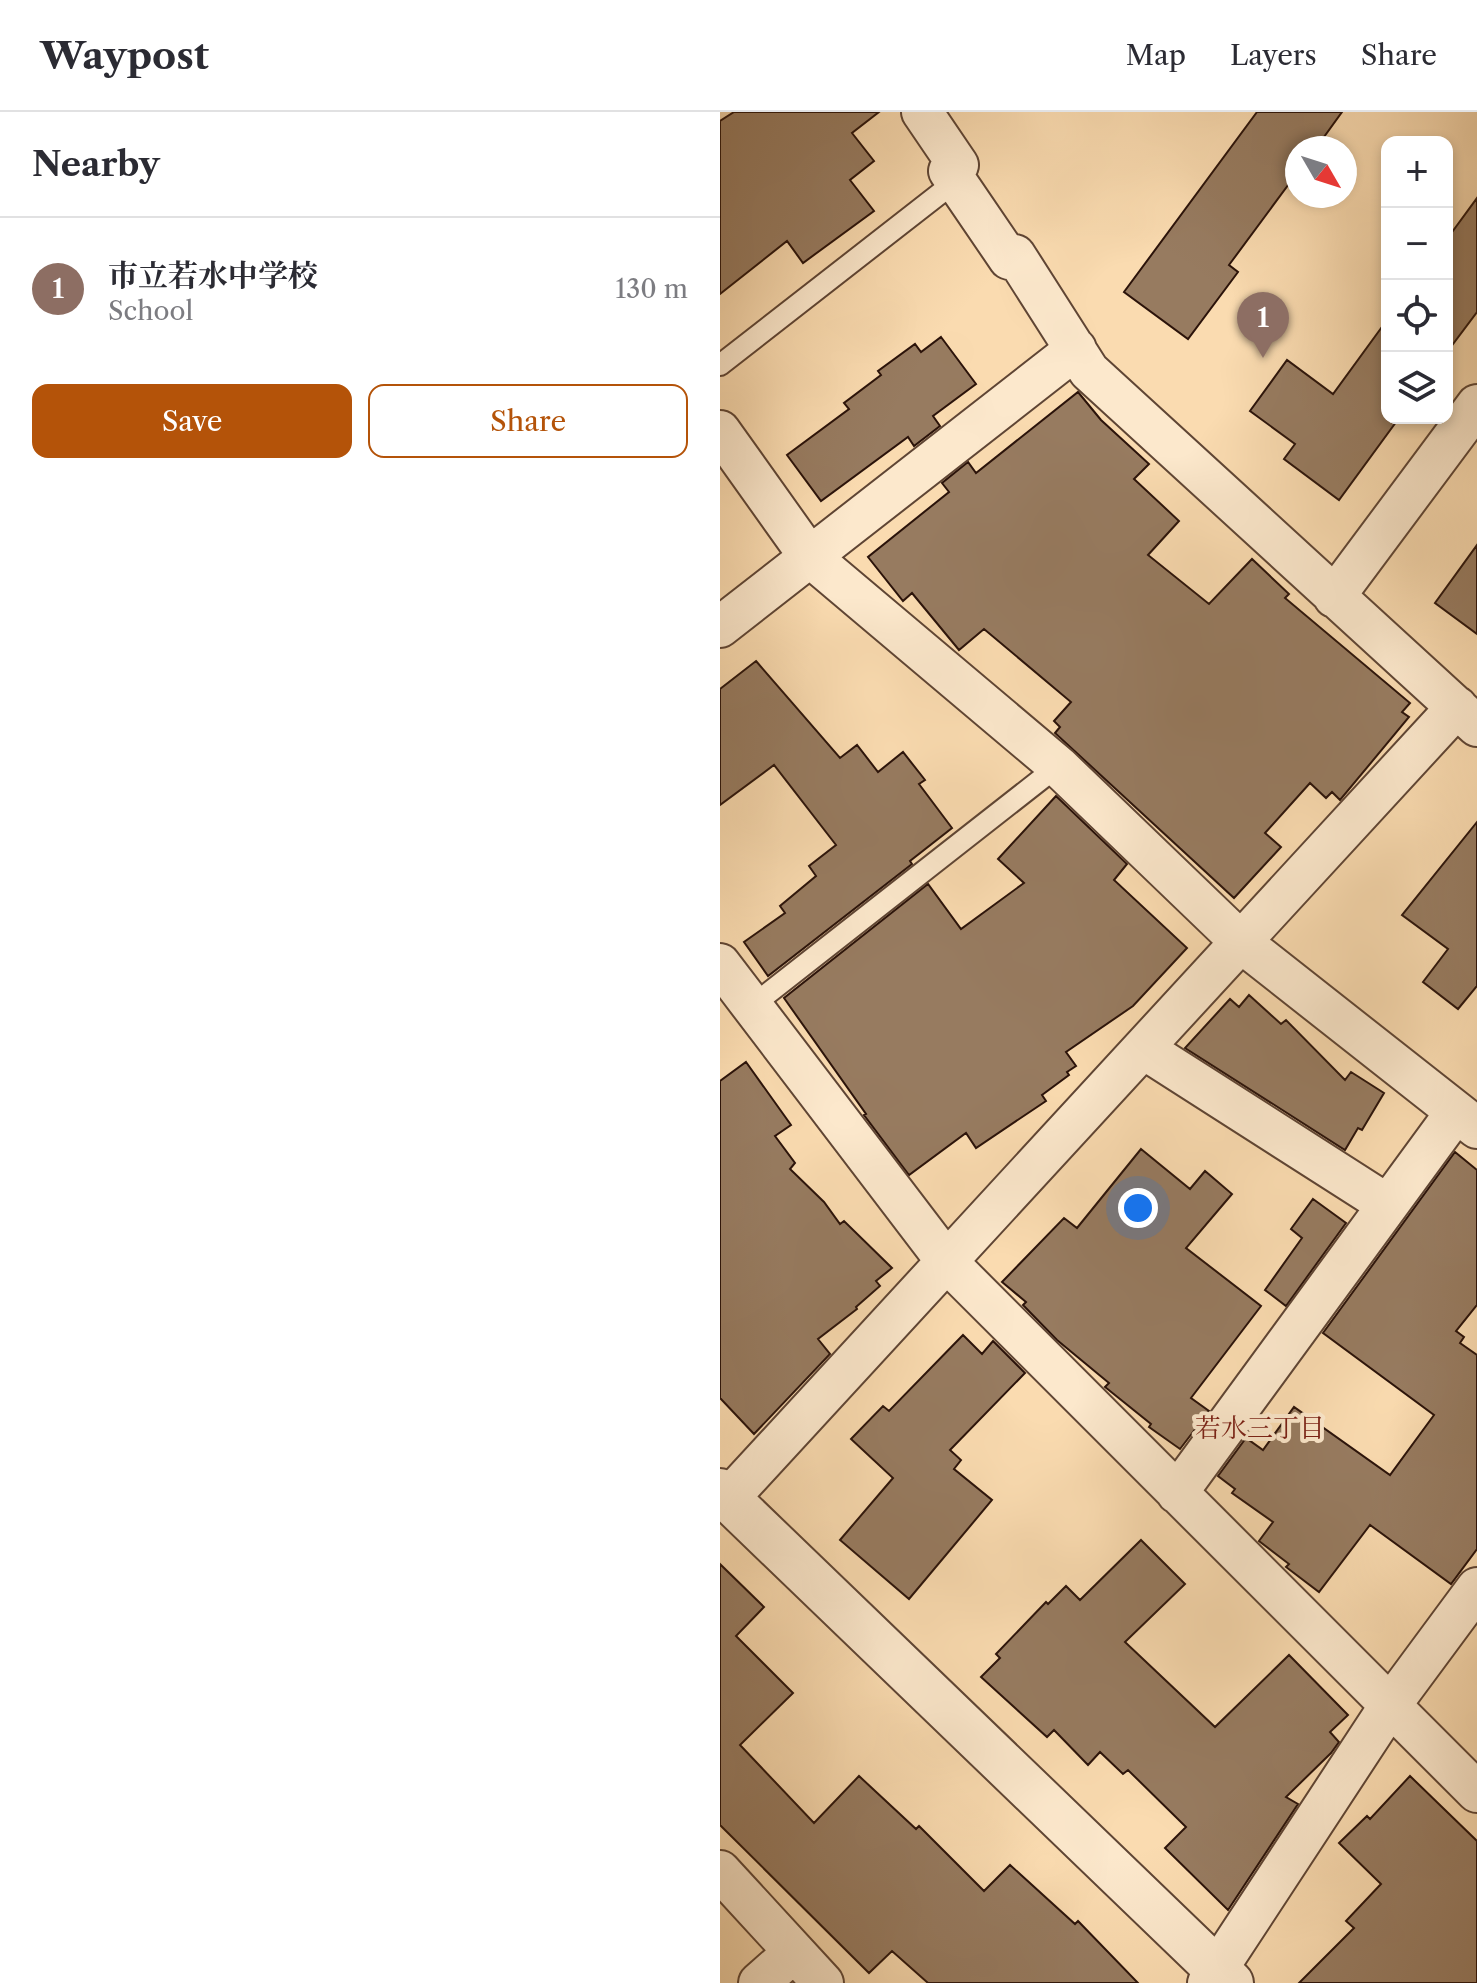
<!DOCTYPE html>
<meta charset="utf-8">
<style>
:root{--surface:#fff;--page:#f7f7f7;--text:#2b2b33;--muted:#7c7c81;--line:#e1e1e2;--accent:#b45309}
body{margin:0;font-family:"Libre Caslon Text","Noto Serif JP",serif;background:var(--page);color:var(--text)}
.controls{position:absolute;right:24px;top:24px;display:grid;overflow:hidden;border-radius:16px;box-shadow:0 4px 12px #0003}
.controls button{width:72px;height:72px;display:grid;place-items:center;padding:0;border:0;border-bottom:2px solid var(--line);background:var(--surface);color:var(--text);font:40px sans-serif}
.compass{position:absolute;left:565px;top:24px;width:72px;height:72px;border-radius:50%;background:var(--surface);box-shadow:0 4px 12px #0003;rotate:129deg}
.you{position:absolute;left:418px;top:1096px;width:28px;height:28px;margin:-20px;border:6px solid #fff;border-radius:50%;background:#1a73e8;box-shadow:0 0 0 12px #1a73e833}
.badge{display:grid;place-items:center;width:52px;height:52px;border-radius:50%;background:var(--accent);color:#fff;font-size:26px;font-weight:700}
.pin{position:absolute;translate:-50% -66px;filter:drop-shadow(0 2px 4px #0008)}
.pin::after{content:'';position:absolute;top:42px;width:28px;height:24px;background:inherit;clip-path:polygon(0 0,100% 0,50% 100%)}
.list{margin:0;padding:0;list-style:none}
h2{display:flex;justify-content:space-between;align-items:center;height:104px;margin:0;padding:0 32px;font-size:34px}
h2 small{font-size:26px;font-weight:400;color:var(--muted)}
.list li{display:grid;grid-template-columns:52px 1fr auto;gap:24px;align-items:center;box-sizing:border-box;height:144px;padding:0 32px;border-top:2px solid var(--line)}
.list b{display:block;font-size:30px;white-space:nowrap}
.list p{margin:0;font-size:26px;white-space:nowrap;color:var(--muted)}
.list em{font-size:26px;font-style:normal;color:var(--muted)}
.actions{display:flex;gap:16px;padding:24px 32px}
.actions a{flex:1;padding:18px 0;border:2px solid var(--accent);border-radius:16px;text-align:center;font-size:28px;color:var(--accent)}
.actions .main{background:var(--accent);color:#fff}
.icon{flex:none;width:44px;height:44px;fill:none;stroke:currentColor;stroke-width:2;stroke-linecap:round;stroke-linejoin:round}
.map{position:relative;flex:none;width:757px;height:1871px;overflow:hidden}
header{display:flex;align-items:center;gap:48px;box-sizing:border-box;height:112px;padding:0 40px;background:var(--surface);border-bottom:2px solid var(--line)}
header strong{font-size:38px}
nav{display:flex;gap:44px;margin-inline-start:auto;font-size:28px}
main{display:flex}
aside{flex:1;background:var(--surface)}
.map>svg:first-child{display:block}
.building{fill:#977b60;stroke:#2b130a;stroke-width:2}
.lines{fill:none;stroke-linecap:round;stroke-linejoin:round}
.service-casing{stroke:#5f4534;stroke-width:24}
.minor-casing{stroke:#5f4534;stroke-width:44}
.tertiary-casing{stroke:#5f4534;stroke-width:48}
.service{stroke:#fce8cc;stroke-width:20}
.minor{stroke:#fce8cc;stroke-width:40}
.tertiary{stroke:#fce8cc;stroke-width:44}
.labels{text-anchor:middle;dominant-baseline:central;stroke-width:8;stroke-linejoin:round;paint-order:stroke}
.neighbourhood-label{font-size:26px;fill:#7a1f14;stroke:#fce8cc}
</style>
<header>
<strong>Waypost</strong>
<nav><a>Map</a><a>Layers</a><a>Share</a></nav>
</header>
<main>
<aside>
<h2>Nearby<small></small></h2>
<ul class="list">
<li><span class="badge" style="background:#8d6e63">1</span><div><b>市立若水中学校</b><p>School</p></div><em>130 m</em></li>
</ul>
<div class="actions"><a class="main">Save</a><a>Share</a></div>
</aside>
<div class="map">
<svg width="757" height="1871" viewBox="0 0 757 1871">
<rect width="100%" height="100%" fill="#fadbb0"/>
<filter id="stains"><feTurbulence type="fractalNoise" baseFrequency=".0025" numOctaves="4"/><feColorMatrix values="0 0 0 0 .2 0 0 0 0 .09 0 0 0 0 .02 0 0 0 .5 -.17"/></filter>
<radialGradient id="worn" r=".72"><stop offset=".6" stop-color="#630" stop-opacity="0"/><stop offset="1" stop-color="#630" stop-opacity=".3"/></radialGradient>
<path class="building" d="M 14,0 L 159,0 L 132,21 L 154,49 L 130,68 L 154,99 L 83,151 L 67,129 L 0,182 L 0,9 Z
M 537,0 L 622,0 L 596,36 L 577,36 L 577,61 L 509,153 L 518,160 L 468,227 L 404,180 Z
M 757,86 L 757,200 L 727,240 L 727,127 Z
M 667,208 L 667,306 L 679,306 L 619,388 L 564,347 L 575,332 L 530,299 L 567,248 L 613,282 Z
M 221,225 L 256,272 L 213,304 L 220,314 L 194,334 L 188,325 L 101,389 L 67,343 L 129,297 L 124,291 L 161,263 L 158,259 L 195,232 L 201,240 Z
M 358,280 L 381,308 L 429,352 L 414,367 L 459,409 L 428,443 L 489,492 L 532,447 L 569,482 L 565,486 L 690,591 L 682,600 L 689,605 L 620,688 L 612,680 L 606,686 L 590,671 L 545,721 L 561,735 L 514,786 L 335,621 L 340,615 L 334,609 L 351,590 L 264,517 L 239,538 L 192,481 L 183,489 L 148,445 L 229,380 L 222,371 L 248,350 L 256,361 Z
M 757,433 L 757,522 L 715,491 Z
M 36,549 L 120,646 L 137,633 L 158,660 L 183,640 L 205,668 L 199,672 L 232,716 L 190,749 L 192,752 L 48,864 L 24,830 L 65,801 L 60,794 L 96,764 L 89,754 L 116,733 L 54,653 L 0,693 L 0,577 Z
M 336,684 L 407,752 L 394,768 L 467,836 L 413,894 L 346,940 L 356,954 L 347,960 L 349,963 L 322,983 L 326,989 L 256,1036 L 246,1021 L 189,1063 L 144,1003 L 146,1002 L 64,886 L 208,772 L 241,817 L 304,771 L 278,747 Z
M 757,710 L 757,874 L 738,897 L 703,870 L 728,837 L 682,803 Z
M 529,883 L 561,912 L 566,908 L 625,968 L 631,960 L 664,981 L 642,1018 L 638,1016 L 625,1038 L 465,936 L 510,887 L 519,895 Z
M 26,950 L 71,1013 L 55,1024 L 75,1051 L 70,1057 L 104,1090 L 120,1112 L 124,1109 L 172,1156 L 156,1169 L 160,1174 L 136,1195 L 137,1197 L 98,1227 L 110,1242 L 34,1322 L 0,1286 L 0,969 Z
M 421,1037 L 470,1077 L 485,1059 L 512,1082 L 466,1136 L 541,1194 L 471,1286 L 489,1299 L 460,1337 L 429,1315 L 431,1312 L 385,1275 L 389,1271 L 337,1228 L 303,1193 L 306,1190 L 282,1170 L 344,1106 L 357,1116 Z
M 735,1040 L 757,1058 L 757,1193 L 736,1219 L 744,1225 L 740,1231 L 757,1243 L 757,1437 L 731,1472 L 650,1413 L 599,1480 L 566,1455 L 569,1452 L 539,1429 L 553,1410 L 512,1381 L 515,1377 L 498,1364 L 526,1326 L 543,1338 L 574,1295 L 670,1363 L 714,1303 L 603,1221 Z
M 593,1087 L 626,1111 L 566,1194 L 545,1178 L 582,1126 L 571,1117 Z
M 243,1223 L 262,1242 L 273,1229 L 305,1261 L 230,1338 L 241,1348 L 234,1357 L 272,1388 L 189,1487 L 120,1428 L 173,1366 L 131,1327 L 163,1294 L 169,1299 Z
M 421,1428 L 465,1472 L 405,1530 L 495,1615 L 569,1543 L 628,1603 L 610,1620 L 619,1630 L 611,1641 L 566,1685 L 578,1692 L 508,1798 L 445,1736 L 466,1715 L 408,1658 L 403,1662 L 380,1640 L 368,1653 L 334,1618 L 327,1625 L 261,1565 L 280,1546 L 276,1542 L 326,1490 L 328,1492 L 346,1474 L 360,1488 Z
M 0,1452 L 44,1495 L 16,1524 L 73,1581 L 20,1633 L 94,1711 L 139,1664 L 196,1717 L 199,1714 L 264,1779 L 290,1753 L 355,1812 L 358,1809 L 418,1871 L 208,1871 L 172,1839 L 149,1861 L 0,1713 Z
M 690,1664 L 757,1729 L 757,1871 L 579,1871 L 634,1816 L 626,1809 L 661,1772 L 619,1731 L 647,1704 L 650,1707 Z"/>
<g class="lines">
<defs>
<path id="service" d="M 0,253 L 236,69
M 33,893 L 338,654"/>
<path id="minor" d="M 202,0 L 238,53 L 229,59 L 289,147 L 295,143 L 369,259 L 757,614
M 0,319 L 89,444 L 338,654 L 522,831 L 757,1016
M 614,485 L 757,293
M 0,515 L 356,237
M 0,852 L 227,1150 L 757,1680
M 424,937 L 668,1093
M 457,1381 L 736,1000
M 7,1388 L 737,595
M 0,1759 L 103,1871
M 39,1871 L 74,1840
M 488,1871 L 669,1595 L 757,1476"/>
<path id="tertiary" d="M 0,1379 L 511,1871"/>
</defs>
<use href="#service" class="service-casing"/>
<use href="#minor" class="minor-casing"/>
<use href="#tertiary" class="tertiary-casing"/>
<use href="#service" class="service"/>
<use href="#minor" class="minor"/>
<use href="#tertiary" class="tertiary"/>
</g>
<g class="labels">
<g class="neighbourhood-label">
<text x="540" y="1316">若水三丁目</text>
</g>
</g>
<rect width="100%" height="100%" filter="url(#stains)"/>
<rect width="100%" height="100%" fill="url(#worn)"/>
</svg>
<div class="controls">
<button>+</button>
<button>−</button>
<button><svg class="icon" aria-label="locate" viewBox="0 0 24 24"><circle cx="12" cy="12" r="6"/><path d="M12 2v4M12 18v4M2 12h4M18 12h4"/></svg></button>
<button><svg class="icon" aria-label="layers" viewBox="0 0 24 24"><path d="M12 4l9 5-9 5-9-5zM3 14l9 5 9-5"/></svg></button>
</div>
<svg class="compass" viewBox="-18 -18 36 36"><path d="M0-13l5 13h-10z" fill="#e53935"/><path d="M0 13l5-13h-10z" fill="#7c7c81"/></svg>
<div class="you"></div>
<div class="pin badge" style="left:543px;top:246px;background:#8d6e63">1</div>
</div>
</main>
